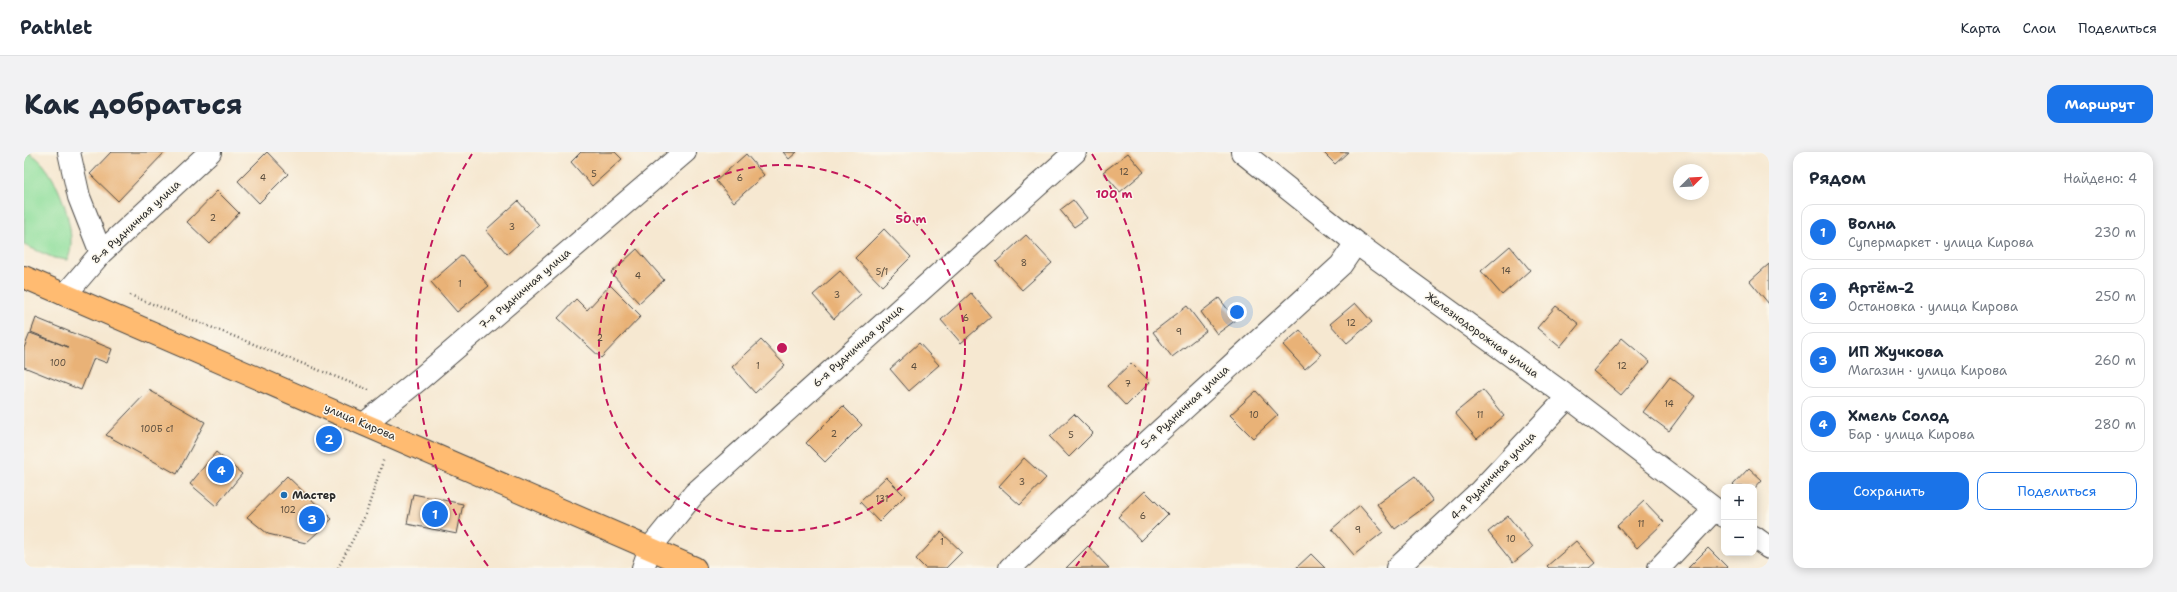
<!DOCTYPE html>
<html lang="ru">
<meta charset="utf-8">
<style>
:root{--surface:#fff;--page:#f2f2f3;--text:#1f2937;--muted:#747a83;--line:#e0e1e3;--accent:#1a73e8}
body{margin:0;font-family:"Shantell Sans",sans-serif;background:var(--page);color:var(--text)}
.controls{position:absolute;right:12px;bottom:12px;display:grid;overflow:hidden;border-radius:8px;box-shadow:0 2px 10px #0003}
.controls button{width:36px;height:36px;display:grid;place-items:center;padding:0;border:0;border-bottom:1px solid var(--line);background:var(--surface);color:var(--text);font:20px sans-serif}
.compass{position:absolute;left:1649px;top:12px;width:36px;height:36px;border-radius:50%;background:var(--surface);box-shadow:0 2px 10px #0003;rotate:66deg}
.you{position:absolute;left:1213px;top:160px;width:14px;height:14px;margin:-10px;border:3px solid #fff;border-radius:50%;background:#1a73e8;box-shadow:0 0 0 6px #1a73e833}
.badge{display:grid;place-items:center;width:26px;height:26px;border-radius:50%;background:var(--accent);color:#fff;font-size:13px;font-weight:700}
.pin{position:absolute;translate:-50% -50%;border:2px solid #fff;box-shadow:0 1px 4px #0006}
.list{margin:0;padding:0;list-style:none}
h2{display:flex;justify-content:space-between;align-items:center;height:52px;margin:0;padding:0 16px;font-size:17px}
h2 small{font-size:13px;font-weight:400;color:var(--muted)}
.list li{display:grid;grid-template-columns:26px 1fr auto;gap:12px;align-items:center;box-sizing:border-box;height:56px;margin:0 8px 8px;padding:0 8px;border:1px solid var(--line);border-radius:12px}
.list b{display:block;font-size:15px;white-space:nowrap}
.list p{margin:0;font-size:13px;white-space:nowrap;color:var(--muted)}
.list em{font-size:13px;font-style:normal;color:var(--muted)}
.actions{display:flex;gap:8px;padding:12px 16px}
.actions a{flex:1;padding:9px 0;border:1px solid var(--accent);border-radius:12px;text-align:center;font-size:14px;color:var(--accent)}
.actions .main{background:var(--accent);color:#fff}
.map{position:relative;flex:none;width:1745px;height:416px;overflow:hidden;border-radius:12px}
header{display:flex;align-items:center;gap:24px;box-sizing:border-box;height:56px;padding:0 20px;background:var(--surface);border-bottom:1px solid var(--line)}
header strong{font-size:19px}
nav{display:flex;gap:22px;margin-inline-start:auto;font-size:14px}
.intro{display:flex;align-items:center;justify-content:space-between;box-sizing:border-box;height:96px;padding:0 24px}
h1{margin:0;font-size:28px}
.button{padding:10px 18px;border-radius:12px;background:var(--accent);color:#fff;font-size:14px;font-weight:700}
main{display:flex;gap:24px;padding:0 24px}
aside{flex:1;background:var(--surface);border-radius:12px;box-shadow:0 2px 10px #0003}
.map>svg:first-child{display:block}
.green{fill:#91df9d;stroke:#5e8564}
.building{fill:#e9b277}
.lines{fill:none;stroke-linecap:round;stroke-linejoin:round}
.minor-casing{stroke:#494744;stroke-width:24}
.major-casing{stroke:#494744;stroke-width:24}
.path{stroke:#494744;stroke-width:2.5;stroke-dasharray:1 3;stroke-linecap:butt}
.minor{stroke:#fff;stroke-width:22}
.major{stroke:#ffbb71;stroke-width:22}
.ring{fill:none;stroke:#c2185b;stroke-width:2;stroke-dasharray:7 5}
.poi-dot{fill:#1f6fb2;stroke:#fbf7ec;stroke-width:1.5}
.labels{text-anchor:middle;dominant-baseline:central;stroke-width:3;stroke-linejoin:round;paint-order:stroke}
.number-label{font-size:9px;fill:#5a4d3e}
.street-label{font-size:11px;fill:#2b2b2b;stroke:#fbf7ec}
.poi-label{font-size:11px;font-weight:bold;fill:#2b2b2b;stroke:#fbf7ec;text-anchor:start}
.centre{fill:#c2185b;stroke:#fbf7ec;stroke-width:2}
.ring-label{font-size:12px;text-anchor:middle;font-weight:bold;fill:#c2185b;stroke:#fbf7ec;stroke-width:3;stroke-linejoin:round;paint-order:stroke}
</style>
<header>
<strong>Pathlet</strong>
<nav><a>Карта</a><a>Слои</a><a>Поделиться</a></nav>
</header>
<div class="intro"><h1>Как добраться</h1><a class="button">Маршрут</a></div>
<main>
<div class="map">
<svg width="1745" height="416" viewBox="0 0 1745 416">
<rect width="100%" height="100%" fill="#fbf7ec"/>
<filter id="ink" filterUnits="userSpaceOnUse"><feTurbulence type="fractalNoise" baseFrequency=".025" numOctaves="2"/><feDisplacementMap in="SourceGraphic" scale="8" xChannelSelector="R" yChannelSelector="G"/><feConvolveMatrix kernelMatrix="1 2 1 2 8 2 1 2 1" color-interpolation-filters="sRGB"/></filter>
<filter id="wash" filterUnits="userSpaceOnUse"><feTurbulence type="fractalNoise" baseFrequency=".012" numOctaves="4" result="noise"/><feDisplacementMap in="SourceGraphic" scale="16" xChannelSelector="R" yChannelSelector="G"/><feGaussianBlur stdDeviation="0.9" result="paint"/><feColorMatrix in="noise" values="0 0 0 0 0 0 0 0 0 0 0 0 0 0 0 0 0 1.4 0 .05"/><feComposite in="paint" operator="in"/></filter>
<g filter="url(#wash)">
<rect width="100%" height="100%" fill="#f6e8d1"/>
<path class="green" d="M 0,0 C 28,2 58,84 43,108 L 30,106 L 0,93 Z"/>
<g id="blocks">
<path class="building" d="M 87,0 L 141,0 L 94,49 L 66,22 Z
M 243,0 L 264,22 L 235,51 L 214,29 Z
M 557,0 L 591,0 L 598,7 L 568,34 L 547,10 Z
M 759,0 L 773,0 L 765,7 Z
M 1299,0 L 1324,0 L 1311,12 Z
M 1104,1 L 1120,20 L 1096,40 L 1079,20 Z
M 722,2 L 740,23 L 710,50 L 692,29 Z
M 193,39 L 215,61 L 186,92 L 163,70 Z
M 1049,48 L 1063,66 L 1050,75 L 1036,58 Z
M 494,49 L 515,73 L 483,102 L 462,78 Z
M 860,77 L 887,105 L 858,134 L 831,106 Z
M 1002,83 L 1028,111 L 998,138 L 972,110 Z
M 1486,94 L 1506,118 L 1478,143 L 1457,119 Z
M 613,97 L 640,128 L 615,151 L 587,121 Z
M 438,103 L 465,134 L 433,160 L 407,130 Z
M 1745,112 L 1745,152 L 1726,129 Z
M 816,119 L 837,142 L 810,167 L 789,143 Z
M 586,133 L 617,164 L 577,206 L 534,166 L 552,147 L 563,158 Z
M 947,141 L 967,165 L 937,191 L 917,168 Z
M 1195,146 L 1212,168 L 1193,182 L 1177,160 Z
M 1331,151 L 1348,170 L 1323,191 L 1306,172 Z
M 1163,154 L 1182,179 L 1148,205 L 1129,180 Z
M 1532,154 L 1555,172 L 1536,195 L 1513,176 Z
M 12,166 L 88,197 L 83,211 L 70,206 L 57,238 L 0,215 L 0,196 L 6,181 L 44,195 L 7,180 Z
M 1276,178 L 1297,203 L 1281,217 L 1259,193 Z
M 1598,186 L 1626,210 L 1597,243 L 1569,219 Z
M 737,188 L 761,213 L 731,241 L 708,215 Z
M 895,191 L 915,213 L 885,239 L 866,217 Z
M 1107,211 L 1126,230 L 1102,254 L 1083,234 Z
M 1646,225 L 1671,244 L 1645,279 L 1619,260 Z
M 125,238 L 181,270 L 153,322 L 82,283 Z
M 1459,238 L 1480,264 L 1453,287 L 1431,261 Z
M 1232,239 L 1254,263 L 1229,286 L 1206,263 Z
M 819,254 L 838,273 L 801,310 L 782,291 Z
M 1050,262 L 1069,281 L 1045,305 L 1026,285 Z
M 192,300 L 218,322 L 192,354 L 166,332 Z
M 1000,306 L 1022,326 L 996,353 L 975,334 Z
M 1725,316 L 1738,328 L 1730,337 L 1730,335 L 1712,335 L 1709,333 Z
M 263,324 L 308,367 L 282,391 L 244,382 L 223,365 Z
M 1391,324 L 1409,349 L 1371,377 L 1353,352 Z
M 862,325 L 881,344 L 855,370 L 836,350 Z
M 1121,339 L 1144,362 L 1117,389 L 1094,365 Z
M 389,342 L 439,352 L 433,382 L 383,372 Z
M 1620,349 L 1640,370 L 1613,396 L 1593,374 Z
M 1336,353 L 1359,380 L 1330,403 L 1308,377 Z
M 1484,364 L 1509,395 L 1489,411 L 1464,380 Z
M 917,380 L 938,400 L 922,416 L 901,416 L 892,407 Z
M 1552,389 L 1571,411 L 1565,416 L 1525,416 L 1523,414 Z
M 1064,394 L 1085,416 L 1042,416 Z
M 1684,396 L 1704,416 L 1664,416 Z
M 1287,402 L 1301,416 L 1272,416 Z"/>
</g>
</g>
<g filter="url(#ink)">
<use href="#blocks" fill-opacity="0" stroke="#494744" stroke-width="1"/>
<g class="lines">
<defs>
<path id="minor" d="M 45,0 L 55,45 L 77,101
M 1218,0 L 1332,91 L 1544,245 L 1700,364
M 41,143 L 77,101 L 186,0
M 340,272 L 397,226 L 661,0
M 1730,385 L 1745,396
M 619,416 L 626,396 L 670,342 L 1051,0
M 986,416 L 1317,113 L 1332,91
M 1373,416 L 1456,339 L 1544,245
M 1635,416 L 1691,357"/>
<path id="major" d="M 0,125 L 671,416"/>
</defs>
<use href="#minor" class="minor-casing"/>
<use href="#major" class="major-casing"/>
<path class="path" d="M 106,143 L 345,238
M 314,416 L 342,362 L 360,306"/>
<use href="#minor" class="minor"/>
<use href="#major" class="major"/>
</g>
</g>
<g class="ring">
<circle cx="758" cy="196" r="183"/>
<path d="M464 414A366 366 0 0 1 448 2M1068 2A366 366 0 0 1 1052 414"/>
</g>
<circle class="poi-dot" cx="260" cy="343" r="4"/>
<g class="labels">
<g class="number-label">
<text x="1100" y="20">12</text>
<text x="570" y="22">5</text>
<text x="239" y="26">4</text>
<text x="716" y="26">6</text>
<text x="189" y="66">2</text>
<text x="488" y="75">3</text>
<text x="1000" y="111">8</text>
<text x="1482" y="119">14</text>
<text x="858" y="120">5/1</text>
<text x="614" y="124">4</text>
<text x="436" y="132">1</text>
<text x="813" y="143">3</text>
<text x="942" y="166">6</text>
<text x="1327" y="171">12</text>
<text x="1155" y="180">9</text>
<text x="576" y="186">2</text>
<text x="34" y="211">100</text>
<text x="734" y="214">1</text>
<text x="1598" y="214">12</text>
<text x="890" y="215">4</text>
<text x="1104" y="232">7</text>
<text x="1645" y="252">14</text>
<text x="1230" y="263">10</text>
<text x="1456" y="263">11</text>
<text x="133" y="277">100Б с1</text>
<text x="810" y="282">2</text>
<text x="1047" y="283">5</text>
<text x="998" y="330">3</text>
<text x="858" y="347">131</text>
<text x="264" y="358">102</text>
<text x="1119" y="364">6</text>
<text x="1617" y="372">11</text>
<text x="1334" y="378">9</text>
<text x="1487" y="387">10</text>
<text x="918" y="390">1</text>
</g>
<g class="street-label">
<text transform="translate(112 70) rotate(-43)">8-я Рудничная улица</text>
<text transform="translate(501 137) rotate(-41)">7-я Рудничная улица</text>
<text transform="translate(1458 183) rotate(36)">Железнодорожная улица</text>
<text transform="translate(834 194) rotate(-42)">6-я Рудничная улица</text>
<text transform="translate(1161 255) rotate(-43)">5-я Рудничная улица</text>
<text transform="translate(336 270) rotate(23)">улица Кирова</text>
<text transform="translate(1469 324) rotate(-46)">4-я Рудничная улица</text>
</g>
<g class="poi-label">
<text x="268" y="343">Мастер</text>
</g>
</g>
<circle cx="758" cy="196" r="6" class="centre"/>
<g class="ring-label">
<text x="1090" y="46">100 m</text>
<text x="887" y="71">50 m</text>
</g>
</svg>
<div class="controls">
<button>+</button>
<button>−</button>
</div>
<svg class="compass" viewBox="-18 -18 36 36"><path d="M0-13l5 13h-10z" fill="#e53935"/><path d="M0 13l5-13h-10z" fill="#747a83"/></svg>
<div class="you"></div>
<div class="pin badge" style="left:411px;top:362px">1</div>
<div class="pin badge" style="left:305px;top:287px">2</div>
<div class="pin badge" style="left:288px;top:367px">3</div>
<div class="pin badge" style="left:197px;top:318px">4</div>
</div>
<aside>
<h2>Рядом<small>Найдено: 4</small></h2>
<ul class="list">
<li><span class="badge">1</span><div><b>Волна</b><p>Супермаркет · улица Кирова</p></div><em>230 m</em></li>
<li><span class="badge">2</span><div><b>Артём-2</b><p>Остановка · улица Кирова</p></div><em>250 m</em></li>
<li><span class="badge">3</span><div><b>ИП Жучкова</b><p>Магазин · улица Кирова</p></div><em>260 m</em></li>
<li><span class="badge">4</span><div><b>Хмель Солод</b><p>Бар · улица Кирова</p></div><em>280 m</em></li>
</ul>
<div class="actions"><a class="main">Сохранить</a><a>Поделиться</a></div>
</aside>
</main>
